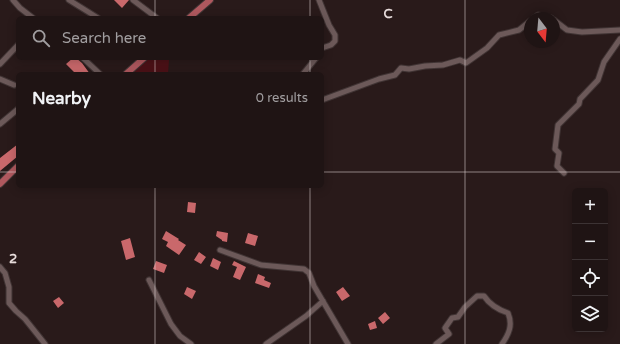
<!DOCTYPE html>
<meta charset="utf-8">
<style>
:root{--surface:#1f1414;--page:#2c2122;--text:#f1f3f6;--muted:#a19ea0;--line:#3c3334}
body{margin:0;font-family:"Varela Round",sans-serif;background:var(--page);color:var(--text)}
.controls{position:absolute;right:12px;bottom:12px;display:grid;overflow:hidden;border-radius:6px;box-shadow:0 2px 10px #0003}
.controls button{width:36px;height:36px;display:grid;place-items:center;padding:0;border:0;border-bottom:1px solid var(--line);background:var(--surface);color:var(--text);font:20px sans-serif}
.compass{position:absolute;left:524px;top:12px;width:36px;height:36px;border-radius:50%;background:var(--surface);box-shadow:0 2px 10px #0003;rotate:164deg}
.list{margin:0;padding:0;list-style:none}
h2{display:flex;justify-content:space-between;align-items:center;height:52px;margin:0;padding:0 16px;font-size:17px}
h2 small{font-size:13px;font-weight:400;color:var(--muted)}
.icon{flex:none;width:22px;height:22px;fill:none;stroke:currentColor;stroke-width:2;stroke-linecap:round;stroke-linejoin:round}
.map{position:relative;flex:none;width:620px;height:344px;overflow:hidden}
.search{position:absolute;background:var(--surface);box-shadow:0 2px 10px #0003;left:16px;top:16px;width:308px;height:44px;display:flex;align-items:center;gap:10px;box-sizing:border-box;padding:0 14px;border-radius:6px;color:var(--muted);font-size:15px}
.panel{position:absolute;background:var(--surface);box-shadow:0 2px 10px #0003;left:16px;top:72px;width:308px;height:116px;border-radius:6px}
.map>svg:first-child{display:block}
.green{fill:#4c1117}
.building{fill:#c9686b}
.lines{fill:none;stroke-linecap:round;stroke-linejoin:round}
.minor-casing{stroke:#403434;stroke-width:7}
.major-casing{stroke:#403434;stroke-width:8}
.minor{stroke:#6c5959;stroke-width:5}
.major{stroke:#af585e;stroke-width:6}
.grid{fill:none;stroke:#e7dcdb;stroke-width:1;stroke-opacity:0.55}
.grid-label{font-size:13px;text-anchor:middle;font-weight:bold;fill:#e7dcdb;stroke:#291a1a;stroke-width:4;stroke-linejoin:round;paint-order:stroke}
</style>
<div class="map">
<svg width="620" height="344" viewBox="0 0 620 344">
<rect width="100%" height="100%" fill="#291a1a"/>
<path class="green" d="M 148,58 L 169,60 L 168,74 L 130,74 Z"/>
<path class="building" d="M 114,0 L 129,0 L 122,8 Z
M 73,58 L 76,58 L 82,63 L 90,74 L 76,74 L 66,64 Z
M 18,144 L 18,156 L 0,171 L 0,158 Z
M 188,202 L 196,203 L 195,213 L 187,212 Z
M 166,231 L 179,239 L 178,240 L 186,245 L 179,255 L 166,246 L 168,242 L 162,239 Z
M 217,231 L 228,233 L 227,242 L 222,241 L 222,240 L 216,236 Z
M 248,233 L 258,236 L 255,246 L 245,243 Z
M 130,238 L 135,257 L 126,260 L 121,241 Z
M 199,252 L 206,257 L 201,264 L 194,260 Z
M 213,258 L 221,262 L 218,270 L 210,266 Z
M 156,261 L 167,265 L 164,273 L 153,269 Z
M 234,261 L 246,267 L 240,280 L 233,277 L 237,267 L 232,265 Z
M 258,274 L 265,277 L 264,280 L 271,283 L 269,288 L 255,283 Z
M 187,287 L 196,291 L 192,299 L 184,294 Z
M 343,287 L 350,296 L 342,301 L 336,292 Z
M 59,297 L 64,303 L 58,308 L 53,301 Z
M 385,312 L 390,318 L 383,324 L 378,318 Z
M 375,321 L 377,328 L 370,330 L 368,324 Z"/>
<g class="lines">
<defs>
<path id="minor" d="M 13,0 L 20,8 L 33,18
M 69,0 L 98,18
M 133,0 L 157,18
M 319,0 L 329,25 L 335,35 L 335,41 L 331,45 L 322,48
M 534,18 L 538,15 L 551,18
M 554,20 L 567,30 L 582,32 L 620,30
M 83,58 L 100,74
M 0,64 L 18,45
M 303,74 L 316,58
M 0,79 L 14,85
M 322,100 L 379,79 L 395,75 L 401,68 L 409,69 L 425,66 L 443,65 L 460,60 L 466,63 L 487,48 L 499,35 L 519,30 L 530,21
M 0,124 L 18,109
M 564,173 L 557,166 L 559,153 L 555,149 L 558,125 L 579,104 L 580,99 L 598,80 L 604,62 L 620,39
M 220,250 L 261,265 L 304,269 L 309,273 L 314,286 L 348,344
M 0,267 L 5,273 L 9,287 L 9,303 L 16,311 L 25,319 L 45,344
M 149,280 L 171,324 L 180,336 L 191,344
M 266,344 L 306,316 L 323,301
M 436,344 L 449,334 L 445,328 L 452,318 L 458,317 L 465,307 L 477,296 L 484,296 C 490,305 499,310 508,313 C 513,325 509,334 502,344"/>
<path id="major" d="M 189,18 L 210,0
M 126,74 L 144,58
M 0,184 L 18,166"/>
</defs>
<use href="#minor" class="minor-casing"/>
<use href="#major" class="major-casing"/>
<use href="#minor" class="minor"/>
<use href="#major" class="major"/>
</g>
<path class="grid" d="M 155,0 L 155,18M 310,0 L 310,18M 465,0 L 465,344M 155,58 L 155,74M 310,58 L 310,74M 0,172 L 18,172M 322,172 L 620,172M 155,186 L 155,344M 310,186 L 310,344"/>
<g class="grid-label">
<text x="388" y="18">C</text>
<text x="13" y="263">2</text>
</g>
</svg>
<div class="controls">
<button>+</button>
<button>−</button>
<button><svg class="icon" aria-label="locate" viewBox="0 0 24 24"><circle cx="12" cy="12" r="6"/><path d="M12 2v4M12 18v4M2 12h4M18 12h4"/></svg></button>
<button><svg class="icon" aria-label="layers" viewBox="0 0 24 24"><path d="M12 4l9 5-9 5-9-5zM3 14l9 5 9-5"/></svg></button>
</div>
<svg class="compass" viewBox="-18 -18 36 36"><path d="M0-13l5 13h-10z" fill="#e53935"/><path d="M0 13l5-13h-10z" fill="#a19ea0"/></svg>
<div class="search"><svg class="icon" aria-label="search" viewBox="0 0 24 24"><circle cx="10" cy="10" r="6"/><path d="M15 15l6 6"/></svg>Search here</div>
<section class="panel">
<h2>Nearby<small>0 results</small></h2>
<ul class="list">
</ul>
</section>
</div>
